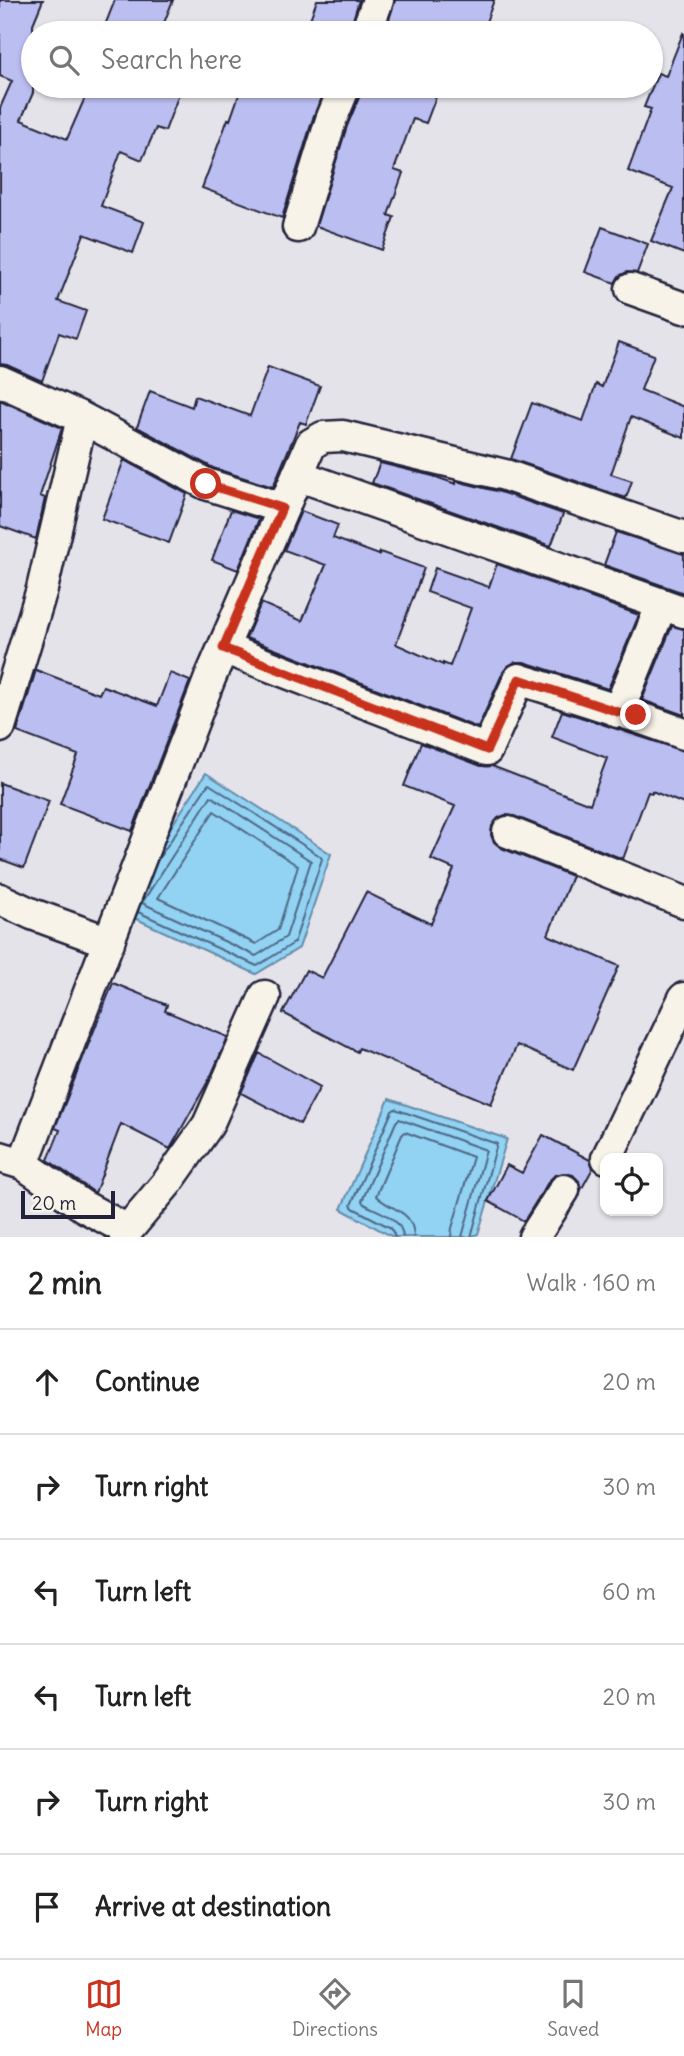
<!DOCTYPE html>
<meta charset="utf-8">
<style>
:root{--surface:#fff;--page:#f6f6f6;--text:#222;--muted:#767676;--line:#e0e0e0;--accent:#c8321e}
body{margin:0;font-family:Delius,sans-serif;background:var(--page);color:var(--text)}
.controls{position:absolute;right:21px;bottom:21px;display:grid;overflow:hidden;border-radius:14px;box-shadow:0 2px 5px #0004}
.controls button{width:63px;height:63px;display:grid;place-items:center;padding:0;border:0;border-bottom:2px solid var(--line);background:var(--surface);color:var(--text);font:35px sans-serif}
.scale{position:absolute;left:21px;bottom:18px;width:94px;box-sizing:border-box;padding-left:7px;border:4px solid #22223b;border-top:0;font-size:19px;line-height:24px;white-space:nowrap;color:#22223b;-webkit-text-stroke:5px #f7f3e8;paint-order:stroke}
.stop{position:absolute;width:21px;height:21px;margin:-16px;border:5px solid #c8321e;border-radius:50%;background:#fff}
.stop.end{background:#c8321e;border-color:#fff;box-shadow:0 2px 7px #0008}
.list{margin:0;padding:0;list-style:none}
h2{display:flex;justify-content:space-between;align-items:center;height:91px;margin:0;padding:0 28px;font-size:30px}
h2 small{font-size:23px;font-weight:400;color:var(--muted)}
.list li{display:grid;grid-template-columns:46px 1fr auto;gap:21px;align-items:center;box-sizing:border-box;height:105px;padding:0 28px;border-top:2px solid var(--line)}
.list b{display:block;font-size:26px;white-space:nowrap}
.list em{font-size:23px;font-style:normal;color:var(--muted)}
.icon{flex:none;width:38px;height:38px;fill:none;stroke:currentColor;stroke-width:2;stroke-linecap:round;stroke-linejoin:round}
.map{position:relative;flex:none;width:684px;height:1237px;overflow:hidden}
.search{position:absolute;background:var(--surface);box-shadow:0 2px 5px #0004;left:21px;right:21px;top:21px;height:77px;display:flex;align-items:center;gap:18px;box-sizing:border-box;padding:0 24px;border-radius:38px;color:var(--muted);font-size:26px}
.sheet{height:721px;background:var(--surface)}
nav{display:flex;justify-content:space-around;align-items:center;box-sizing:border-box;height:98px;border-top:2px solid var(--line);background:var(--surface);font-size:19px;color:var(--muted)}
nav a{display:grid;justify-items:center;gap:4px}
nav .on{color:var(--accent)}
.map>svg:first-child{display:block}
.water{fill:#92d2f3;stroke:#658ca9;stroke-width:2}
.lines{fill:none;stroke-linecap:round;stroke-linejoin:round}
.shore{stroke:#4f6885;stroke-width:2}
.building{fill:#bbbef0;stroke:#22223b;stroke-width:2}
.street-casing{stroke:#22223b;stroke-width:35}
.street{stroke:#f7f3e8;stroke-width:30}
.route{stroke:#c8321e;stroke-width:9}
</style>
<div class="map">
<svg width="684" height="1237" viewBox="0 0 684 1237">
<rect width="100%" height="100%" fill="#e5e3ea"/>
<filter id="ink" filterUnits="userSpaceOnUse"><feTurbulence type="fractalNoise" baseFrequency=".0143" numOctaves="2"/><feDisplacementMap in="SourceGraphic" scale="14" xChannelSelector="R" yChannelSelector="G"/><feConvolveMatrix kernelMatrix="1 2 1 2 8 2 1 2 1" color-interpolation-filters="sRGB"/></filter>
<g filter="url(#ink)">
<path class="water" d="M 206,773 L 331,854 L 299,948 L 256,974 L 117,910 Z
M 389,1099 L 507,1139 L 478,1234 L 470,1237 L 393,1237 L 341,1209 Z"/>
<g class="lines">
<path class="shore" d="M 211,796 L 311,861 L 286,937 L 256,956 L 142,903 Z
M 214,811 L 298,866 L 278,930 L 256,944 L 158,898 Z
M 138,912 L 257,966 L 294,943 L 322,859 L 320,856 L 209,784 L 207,786 L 157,861
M 395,1237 L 391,1228 L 353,1208 L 351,1205 L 392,1111 L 395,1109 L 497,1144 L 471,1237
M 403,1237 C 402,1218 379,1212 364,1204 L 362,1201 L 396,1122 L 399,1119 L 486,1150 L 462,1237
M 414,1237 C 413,1209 391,1211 376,1196 L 402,1135 L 405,1132 L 473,1157 L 452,1228 L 451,1237"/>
</g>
<path class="building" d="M 0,0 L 43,0 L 33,24 L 33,93 L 21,120 L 67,139 L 90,86 L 182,86 L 165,131 L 156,128 L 142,160 L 121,151 L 101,206 L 144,222 L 133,253 L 84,234 L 58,301 L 86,311 L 76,339 L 59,333 L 42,381 L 7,365 L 0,364 L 0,108 L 12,81 L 0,76 Z
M 115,0 L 173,0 L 160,33 L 102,33 Z
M 317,0 L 359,0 L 349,33 L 305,33 Z
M 395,0 L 494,0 L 482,33 L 385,33 Z
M 683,33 L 684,34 L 684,254 L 651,241 L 673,188 L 628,171 L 651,109 L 644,107 L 658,73 L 666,76 Z
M 242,86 L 326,86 L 314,115 L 282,218 L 202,188 L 228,119 L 230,120 Z
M 362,86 L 416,86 L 437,94 L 426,123 L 413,119 L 394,170 L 403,173 L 388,215 L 394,217 L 382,250 L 316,226 L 347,126 L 361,93 Z
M 602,227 L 648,244 L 637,273 L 627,272 L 619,276 L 615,283 L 585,272 Z
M 619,342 L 654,355 L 641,390 L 684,407 L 684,438 L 631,417 L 611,474 L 632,481 L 626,498 L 511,459 L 532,403 L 583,421 L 596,384 L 602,387 Z
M 268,367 L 320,386 L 306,424 L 300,422 L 273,487 L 213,468 L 137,427 L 150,391 L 192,407 L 195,396 L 250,416 Z
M 0,400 L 62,428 L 40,496 L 45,498 L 36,539 L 0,526 Z
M 124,460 L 187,494 L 169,543 L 102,519 Z
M 380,463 L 433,476 L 456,484 L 456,481 L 500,492 L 563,514 L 551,546 L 372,483 Z
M 231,510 L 259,519 L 238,570 L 212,560 Z
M 301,511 L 338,525 L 333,538 L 379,555 L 380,552 L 424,568 L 396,644 L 443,665 L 443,663 L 450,666 L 471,608 L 427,592 L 435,568 L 489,587 L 497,564 L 639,615 L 608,689 L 524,662 L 515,662 L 508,666 L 503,672 L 478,728 L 246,638 L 261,603 L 302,621 L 326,565 L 284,550 Z
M 616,532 L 684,554 L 684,593 L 604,565 Z
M 672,626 L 684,629 L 684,715 L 642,700 Z
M 36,670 L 99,694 L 103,686 L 157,706 L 170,673 L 190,681 L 132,831 L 60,804 L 78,755 L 17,732 Z
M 562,711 L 684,751 L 684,804 L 652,791 L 652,793 L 648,792 L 623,859 L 514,816 L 505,815 L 498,818 L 492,826 L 491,835 L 494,842 L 501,848 L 572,876 L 548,935 L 619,966 L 573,1070 L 517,1045 L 491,1104 L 359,1048 L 357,1052 L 283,1013 L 306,970 L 322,978 L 366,892 L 431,924 L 454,869 L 431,859 L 455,806 L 404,786 L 421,743 L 481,766 L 492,766 L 590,804 L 607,758 L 552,737 Z
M 0,783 L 49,801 L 24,868 L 0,859 Z
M 113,983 L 167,1005 L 165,1011 L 228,1037 L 211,1076 L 170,1149 L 121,1124 L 95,1193 L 48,1160 L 60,1130 L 55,1128 Z
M 259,1053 L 320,1087 L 300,1124 L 241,1093 Z
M 543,1135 L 590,1160 L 593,1168 L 581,1190 L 579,1181 L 573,1175 L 564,1173 L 555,1175 L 549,1181 L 524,1221 L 488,1201 L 507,1165 L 522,1173 Z"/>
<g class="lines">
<defs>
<path id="street" d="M 366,33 L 378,0
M 298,227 L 331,120 L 345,86
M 631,289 L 684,308
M 0,381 L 82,418 L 206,484 L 282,508
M 297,475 L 684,612
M 223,648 L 487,750 L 519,679 C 574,697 630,713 684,734
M 618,712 L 662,604
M 0,727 L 42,589 L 82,418
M 508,832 L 684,902
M 0,899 L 32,914 L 109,942
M 0,1157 L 23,1164 L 210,678 L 311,444 L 323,437 L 343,436 L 505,475 L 684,537
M 607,1158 L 684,998
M 23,1164 L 83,1206 L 120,1226 L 126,1232
M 125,1237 L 126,1232 L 167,1183 L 208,1125 L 265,996
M 534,1237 L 564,1190"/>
</defs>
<use href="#street" class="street-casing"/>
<use href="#street" class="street"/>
</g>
</g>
<g class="lines" filter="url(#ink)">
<path class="route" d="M 206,484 L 282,508 L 223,648 L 487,750 L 519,679 L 618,712 L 636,715"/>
</g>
</svg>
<div class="controls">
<button><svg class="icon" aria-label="locate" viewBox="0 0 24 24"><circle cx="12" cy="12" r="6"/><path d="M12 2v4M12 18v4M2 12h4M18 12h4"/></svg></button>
</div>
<div class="scale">20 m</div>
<div class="stop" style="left:206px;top:484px"></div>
<div class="stop end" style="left:636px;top:715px"></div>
<div class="search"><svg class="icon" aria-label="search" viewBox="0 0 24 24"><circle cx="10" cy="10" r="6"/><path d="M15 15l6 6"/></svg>Search here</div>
</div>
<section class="sheet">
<h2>2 min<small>Walk · 160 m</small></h2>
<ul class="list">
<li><svg class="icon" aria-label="ahead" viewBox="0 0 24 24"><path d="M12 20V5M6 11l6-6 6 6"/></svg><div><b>Continue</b></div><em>20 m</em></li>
<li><svg class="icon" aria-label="right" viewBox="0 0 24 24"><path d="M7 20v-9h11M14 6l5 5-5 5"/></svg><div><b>Turn right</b></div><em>30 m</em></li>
<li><svg class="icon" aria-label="left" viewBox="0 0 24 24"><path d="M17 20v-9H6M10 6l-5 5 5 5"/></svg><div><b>Turn left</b></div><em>60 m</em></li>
<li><svg class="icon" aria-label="left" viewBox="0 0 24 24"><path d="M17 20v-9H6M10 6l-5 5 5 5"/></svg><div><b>Turn left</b></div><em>20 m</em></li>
<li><svg class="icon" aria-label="right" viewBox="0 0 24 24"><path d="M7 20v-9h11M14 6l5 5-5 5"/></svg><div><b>Turn right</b></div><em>30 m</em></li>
<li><svg class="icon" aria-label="arrive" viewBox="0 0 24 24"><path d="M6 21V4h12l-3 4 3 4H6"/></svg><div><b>Arrive at destination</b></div></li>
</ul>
</section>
<nav>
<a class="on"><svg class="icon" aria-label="map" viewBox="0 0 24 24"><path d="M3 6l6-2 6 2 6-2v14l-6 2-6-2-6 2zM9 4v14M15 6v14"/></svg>Map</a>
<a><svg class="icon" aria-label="directions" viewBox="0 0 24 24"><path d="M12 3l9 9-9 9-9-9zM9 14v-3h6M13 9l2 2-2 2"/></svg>Directions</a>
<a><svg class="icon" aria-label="saved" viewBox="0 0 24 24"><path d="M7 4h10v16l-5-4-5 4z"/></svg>Saved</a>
</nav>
